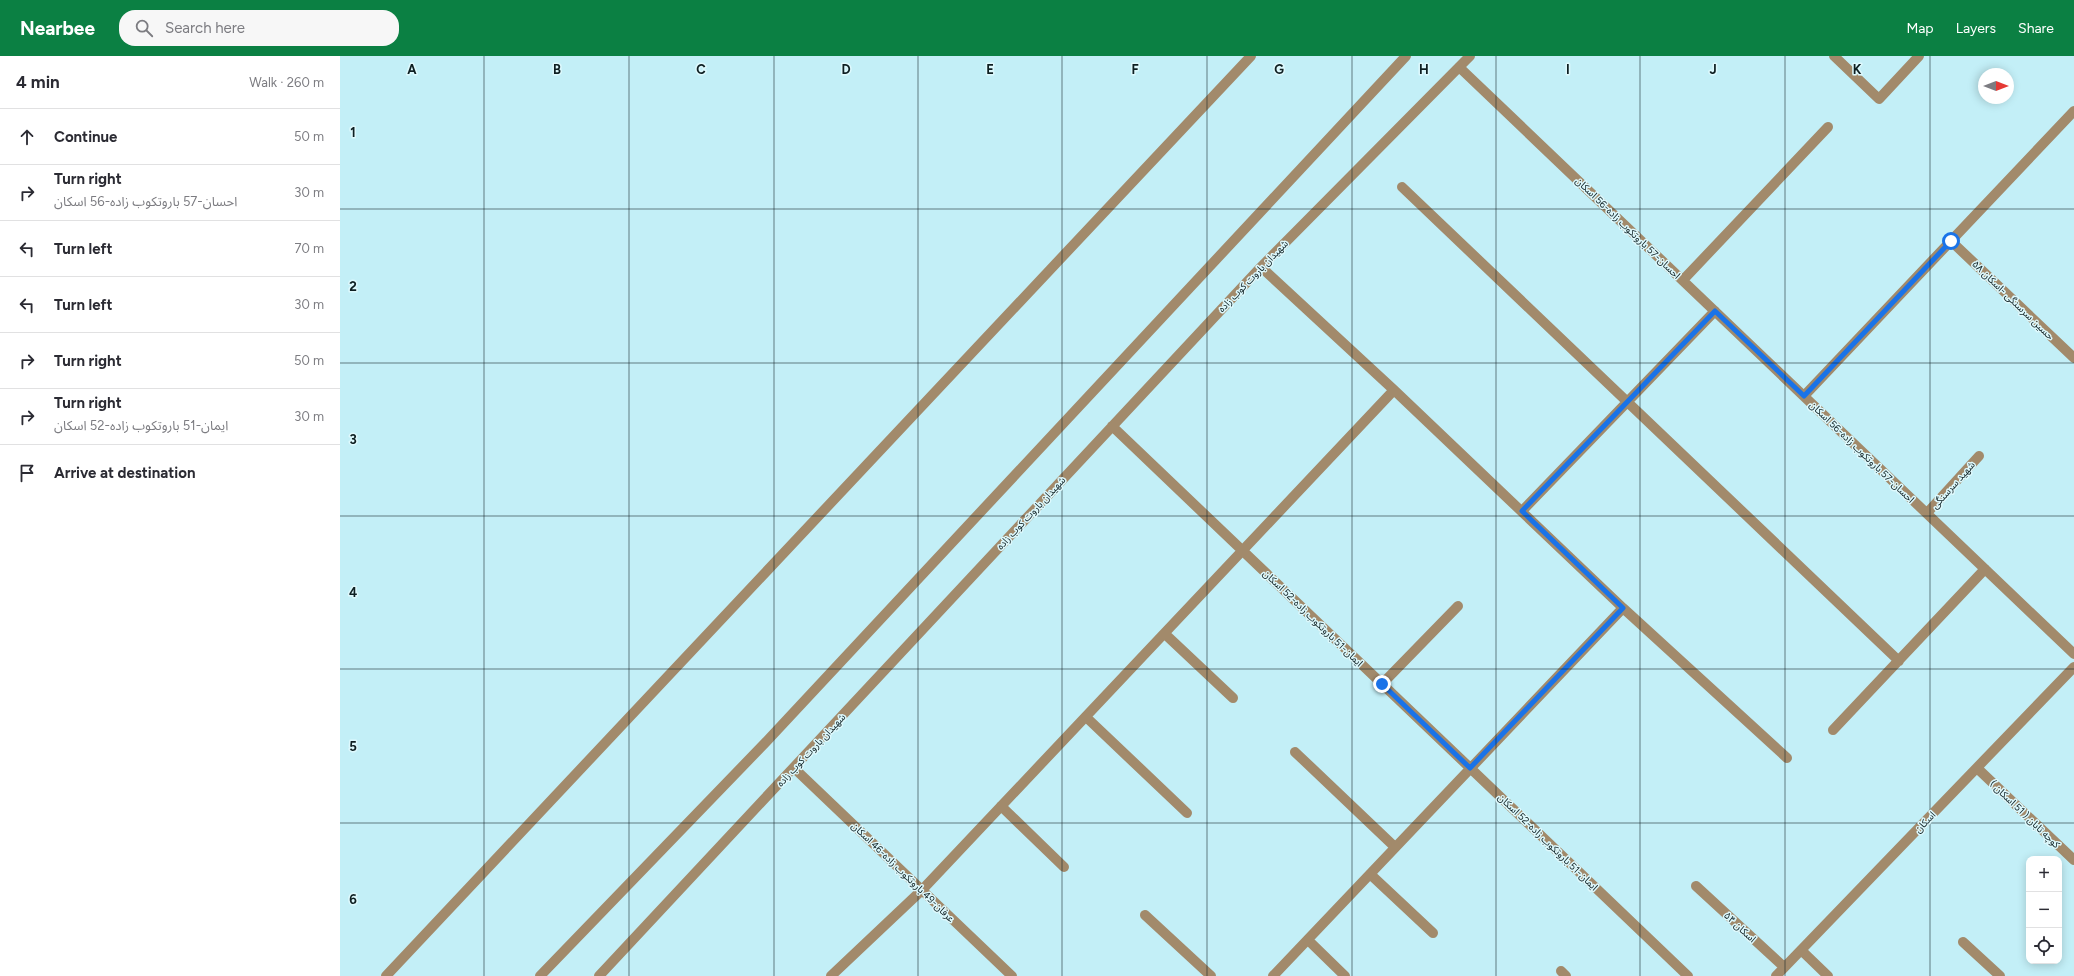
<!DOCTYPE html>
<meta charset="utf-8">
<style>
:root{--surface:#fff;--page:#f7f7f7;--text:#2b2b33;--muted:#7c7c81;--line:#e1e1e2;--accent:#0b8043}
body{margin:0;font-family:Figtree,"Noto Sans Arabic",sans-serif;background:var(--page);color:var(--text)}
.controls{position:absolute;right:12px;bottom:12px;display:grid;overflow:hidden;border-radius:8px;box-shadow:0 2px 10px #0003}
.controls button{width:36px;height:36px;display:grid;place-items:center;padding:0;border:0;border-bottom:1px solid var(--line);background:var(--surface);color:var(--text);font:20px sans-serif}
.compass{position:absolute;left:1638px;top:12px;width:36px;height:36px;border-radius:50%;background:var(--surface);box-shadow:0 2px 10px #0003;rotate:90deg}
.stop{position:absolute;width:12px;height:12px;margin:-9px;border:3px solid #1a73e8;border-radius:50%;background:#fff}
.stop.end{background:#1a73e8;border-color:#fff;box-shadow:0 1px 4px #0008}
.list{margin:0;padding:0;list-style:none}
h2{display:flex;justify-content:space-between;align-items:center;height:52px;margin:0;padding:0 16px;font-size:17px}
h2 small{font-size:13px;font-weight:400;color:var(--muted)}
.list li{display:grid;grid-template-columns:26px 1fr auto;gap:12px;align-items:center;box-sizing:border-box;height:56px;padding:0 16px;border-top:1px solid var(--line)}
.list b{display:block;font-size:15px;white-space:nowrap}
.list p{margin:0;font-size:13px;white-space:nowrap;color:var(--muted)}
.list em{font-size:13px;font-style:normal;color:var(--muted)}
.icon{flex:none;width:22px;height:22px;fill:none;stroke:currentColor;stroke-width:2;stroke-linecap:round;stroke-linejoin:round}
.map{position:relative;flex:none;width:1734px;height:920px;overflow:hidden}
header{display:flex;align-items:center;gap:24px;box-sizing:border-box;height:56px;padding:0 20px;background:var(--accent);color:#fff}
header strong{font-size:19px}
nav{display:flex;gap:22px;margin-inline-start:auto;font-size:14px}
.search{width:280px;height:36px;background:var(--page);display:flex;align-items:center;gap:10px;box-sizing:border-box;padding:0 14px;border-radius:16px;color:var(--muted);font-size:15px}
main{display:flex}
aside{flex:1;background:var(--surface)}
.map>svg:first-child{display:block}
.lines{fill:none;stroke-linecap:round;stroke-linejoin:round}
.minor{stroke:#a28a6b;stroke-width:10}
.route{stroke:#1a73e8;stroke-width:5}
.grid{fill:none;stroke:#0e1f22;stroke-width:1;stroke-opacity:0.55}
.labels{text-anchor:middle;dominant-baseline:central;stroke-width:3;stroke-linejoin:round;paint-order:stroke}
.street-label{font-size:10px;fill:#0e1f22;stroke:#def9fd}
.grid-label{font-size:13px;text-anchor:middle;font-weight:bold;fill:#0e1f22;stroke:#def9fd;stroke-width:3;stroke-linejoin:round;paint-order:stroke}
</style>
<header>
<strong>Nearbee</strong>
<div class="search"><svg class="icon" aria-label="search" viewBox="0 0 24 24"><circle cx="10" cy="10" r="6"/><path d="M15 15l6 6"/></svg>Search here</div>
<nav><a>Map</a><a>Layers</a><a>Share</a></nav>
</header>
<main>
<aside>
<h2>4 min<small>Walk · 260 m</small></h2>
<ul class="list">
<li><svg class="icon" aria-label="ahead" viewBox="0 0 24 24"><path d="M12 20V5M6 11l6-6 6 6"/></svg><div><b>Continue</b></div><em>50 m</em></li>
<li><svg class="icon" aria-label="right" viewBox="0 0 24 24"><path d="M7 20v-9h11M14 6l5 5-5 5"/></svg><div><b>Turn right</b><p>احسان-57 باروتکوب زاده-56 اسکان</p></div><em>30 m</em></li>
<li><svg class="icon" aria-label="left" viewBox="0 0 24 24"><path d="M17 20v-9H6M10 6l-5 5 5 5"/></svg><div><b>Turn left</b></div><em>70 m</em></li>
<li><svg class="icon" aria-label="left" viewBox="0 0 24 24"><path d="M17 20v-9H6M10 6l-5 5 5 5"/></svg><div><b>Turn left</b></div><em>30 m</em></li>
<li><svg class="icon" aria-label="right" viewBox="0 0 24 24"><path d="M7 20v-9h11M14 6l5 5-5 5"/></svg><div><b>Turn right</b></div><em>50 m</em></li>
<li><svg class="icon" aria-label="right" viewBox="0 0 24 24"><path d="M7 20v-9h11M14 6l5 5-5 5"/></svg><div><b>Turn right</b><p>ایمان-51 باروتکوب زاده-52 اسکان</p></div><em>30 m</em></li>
<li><svg class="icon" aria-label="arrive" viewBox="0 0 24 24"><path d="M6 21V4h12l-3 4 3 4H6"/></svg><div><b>Arrive at destination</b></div></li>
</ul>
</aside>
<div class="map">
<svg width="1734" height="920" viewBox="0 0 1734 920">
<rect width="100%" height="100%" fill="#c3eff7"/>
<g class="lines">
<path class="minor" d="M 1494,0 L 1539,43 L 1579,0
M 1119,11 L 1734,598
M 1062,131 L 1559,605
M 1611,185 L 1734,302
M 921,211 L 1054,334 L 1283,552
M 1343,224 L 1488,71
M 1464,340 L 1734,55
M 772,370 L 1348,920
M 1182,455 L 1375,255
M 1587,457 L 1639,400
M 825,578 L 893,642
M 1042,628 L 1118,550
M 746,661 L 847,757
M 1493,674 L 1645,513
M 955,696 L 1055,791
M 454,712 L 672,920
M 1637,712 L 1734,804
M 661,750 L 724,811
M 1030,818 L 1093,877
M 1356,830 L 1444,911
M 805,859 L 871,920
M 968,884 L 1005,920
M 1623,886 L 1660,920
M 1461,894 L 1488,920
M 1221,915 L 1226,920
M 46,920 L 911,0
M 200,920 L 425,687 L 1066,0
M 259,920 L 921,211 L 1130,0
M 491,920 L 582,834 L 1054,334
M 933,920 L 1283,552 L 1447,702
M 1436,920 L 1734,611"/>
</g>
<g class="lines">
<path class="route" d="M 1042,628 L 1130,712 L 1283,552 L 1182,455 L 1375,255 L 1464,340 L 1611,185"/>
</g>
<path class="grid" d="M 144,0 L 144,920M 289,0 L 289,920M 434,0 L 434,920M 578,0 L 578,920M 722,0 L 722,920M 867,0 L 867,920M 1012,0 L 1012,920M 1156,0 L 1156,920M 1300,0 L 1300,920M 1445,0 L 1445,920M 1590,0 L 1590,920M 0,153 L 1734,153M 0,307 L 1734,307M 0,460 L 1734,460M 0,613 L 1734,613M 0,767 L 1734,767"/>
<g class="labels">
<g class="street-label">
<text transform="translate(1288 172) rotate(44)">احسان-57 باروتکوب زاده-56 اسکان</text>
<text transform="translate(913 220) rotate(-46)">شهیدان باروت کوب زاده</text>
<text transform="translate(1673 244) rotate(44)">حسین سرسنگی -اسکان ۵۸</text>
<text transform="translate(1522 396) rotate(44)">احسان-57 باروتکوب زاده-56 اسکان</text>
<text transform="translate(1613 429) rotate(-48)">شهید سرسنگی</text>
<text transform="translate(691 457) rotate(-47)">شهیدان باروت کوب زاده</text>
<text transform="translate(973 562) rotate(44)">ایمان-51 باروتکوب زاده-52 اسکان</text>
<text transform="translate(471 694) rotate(-47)">شهیدان باروت کوب زاده</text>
<text transform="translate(1685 758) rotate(44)">کوچه تابان ( 51 اسکان )</text>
<text transform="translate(1585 766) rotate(-46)">اسکان</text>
<text transform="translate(1208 786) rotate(44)">ایمان-51 باروتکوب زاده-52 اسکان</text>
<text transform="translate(563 816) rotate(44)">عرفان-49 باروتکوب زاده-46 اسکان</text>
<text transform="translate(1400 871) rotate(43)">اسکان ۵۴</text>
</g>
</g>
<g class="grid-label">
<text x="72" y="18">A</text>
<text x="217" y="18">B</text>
<text x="361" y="18">C</text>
<text x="506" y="18">D</text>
<text x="650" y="18">E</text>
<text x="795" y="18">F</text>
<text x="939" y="18">G</text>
<text x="1084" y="18">H</text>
<text x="1228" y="18">I</text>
<text x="1373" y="18">J</text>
<text x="1517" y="18">K</text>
<text x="13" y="81">1</text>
<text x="13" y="235">2</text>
<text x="13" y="388">3</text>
<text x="13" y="541">4</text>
<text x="13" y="695">5</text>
<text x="13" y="848">6</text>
</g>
</svg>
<div class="controls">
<button>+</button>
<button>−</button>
<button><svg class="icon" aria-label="locate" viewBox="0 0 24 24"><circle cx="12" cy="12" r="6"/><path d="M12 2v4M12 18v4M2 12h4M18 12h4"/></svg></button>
</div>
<svg class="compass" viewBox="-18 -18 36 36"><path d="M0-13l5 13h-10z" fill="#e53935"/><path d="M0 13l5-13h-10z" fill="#7c7c81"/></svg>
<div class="stop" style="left:1611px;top:185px"></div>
<div class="stop end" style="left:1042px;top:628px"></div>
</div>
</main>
